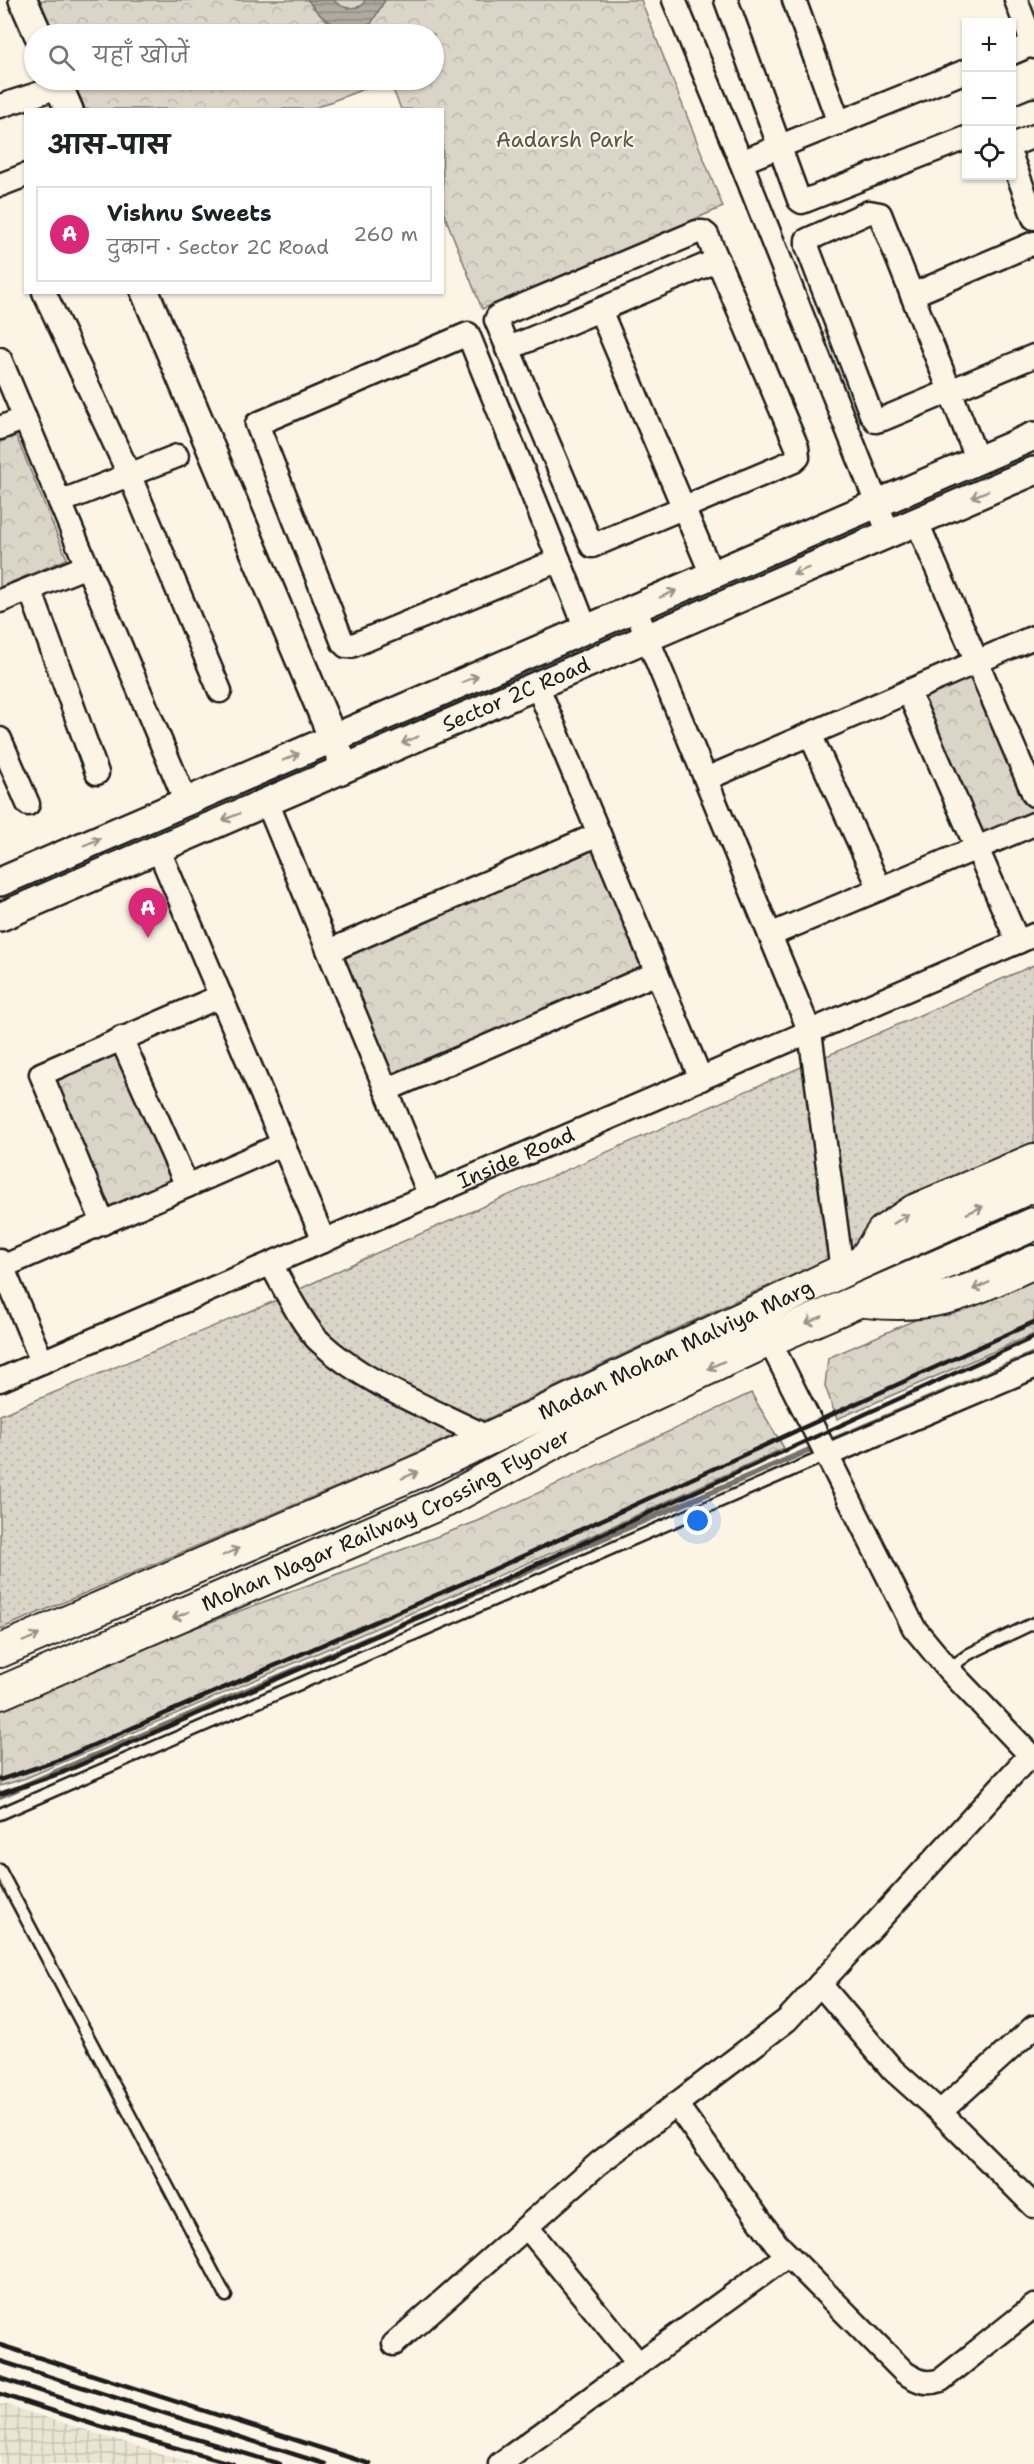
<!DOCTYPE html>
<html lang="hi">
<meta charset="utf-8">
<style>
:root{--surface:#fff;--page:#f6f6f6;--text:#202124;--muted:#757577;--line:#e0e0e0;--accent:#db2777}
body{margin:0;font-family:"Shantell Sans","Playpen Sans Deva",sans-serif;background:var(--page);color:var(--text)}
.controls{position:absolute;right:18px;top:18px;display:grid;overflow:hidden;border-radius:0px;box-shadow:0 2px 4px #0004}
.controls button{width:54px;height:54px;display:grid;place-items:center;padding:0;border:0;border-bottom:2px solid var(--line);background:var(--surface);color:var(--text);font:30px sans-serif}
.you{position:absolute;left:698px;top:1521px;width:21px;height:21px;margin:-15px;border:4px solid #fff;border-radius:50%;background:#1a73e8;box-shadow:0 0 0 9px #1a73e833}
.badge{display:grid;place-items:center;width:39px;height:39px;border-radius:50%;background:var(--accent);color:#fff;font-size:20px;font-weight:700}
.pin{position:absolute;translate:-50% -50px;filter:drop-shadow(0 2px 3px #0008)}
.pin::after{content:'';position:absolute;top:32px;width:21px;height:18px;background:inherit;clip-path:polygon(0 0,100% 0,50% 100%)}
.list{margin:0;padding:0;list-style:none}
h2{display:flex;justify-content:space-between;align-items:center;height:78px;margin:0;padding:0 24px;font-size:26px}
h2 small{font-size:20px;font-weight:400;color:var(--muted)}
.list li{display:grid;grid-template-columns:39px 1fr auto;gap:18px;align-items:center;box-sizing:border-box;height:96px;margin:0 12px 12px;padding:0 12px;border:2px solid var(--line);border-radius:0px}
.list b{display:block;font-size:22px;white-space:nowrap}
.list p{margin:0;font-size:20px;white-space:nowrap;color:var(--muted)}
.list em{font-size:20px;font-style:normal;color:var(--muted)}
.icon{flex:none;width:33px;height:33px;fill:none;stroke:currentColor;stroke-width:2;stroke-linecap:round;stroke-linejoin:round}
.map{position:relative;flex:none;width:1034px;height:2464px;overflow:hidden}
.search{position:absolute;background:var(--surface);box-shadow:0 2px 4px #0004;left:24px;top:24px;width:420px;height:66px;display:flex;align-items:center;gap:15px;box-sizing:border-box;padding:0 21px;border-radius:33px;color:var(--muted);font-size:22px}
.panel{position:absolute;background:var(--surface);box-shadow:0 2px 4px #0004;left:24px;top:108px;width:420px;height:186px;border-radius:0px}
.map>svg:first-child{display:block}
.industrial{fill:url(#industrial-grid)}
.grass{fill:url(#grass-dots);stroke:#7c7872;stroke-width:1.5}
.park{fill:url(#park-crowns);stroke:#7c7872;stroke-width:1.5}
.water{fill:url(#water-rules);stroke:#75726c;stroke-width:1.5}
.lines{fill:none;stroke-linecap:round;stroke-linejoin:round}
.stream{stroke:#75726c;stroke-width:6}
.service-casing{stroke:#1c1c1c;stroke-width:15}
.minor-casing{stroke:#1c1c1c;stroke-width:27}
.tertiary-casing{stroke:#1c1c1c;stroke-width:32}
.secondary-casing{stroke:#1c1c1c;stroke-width:36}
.service{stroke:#fcf5e5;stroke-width:10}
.minor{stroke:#fcf5e5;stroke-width:22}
.tertiary{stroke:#fcf5e5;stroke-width:27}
.secondary{stroke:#fcf5e5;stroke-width:32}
.rail{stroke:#1c1c1c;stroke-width:4.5}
.oneway{stroke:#97938b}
.labels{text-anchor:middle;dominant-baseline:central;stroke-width:4.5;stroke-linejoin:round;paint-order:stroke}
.park-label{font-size:21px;fill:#555450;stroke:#fcf5e5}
.street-label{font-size:21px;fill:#1c1c1c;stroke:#fcf5e5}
</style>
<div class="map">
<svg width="1034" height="2464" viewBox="0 0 1034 2464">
<defs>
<pattern id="industrial-grid" width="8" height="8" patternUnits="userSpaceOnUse" patternTransform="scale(1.5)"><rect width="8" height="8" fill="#ebe5d6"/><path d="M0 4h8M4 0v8" fill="none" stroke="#c9c4b7"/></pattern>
<pattern id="grass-dots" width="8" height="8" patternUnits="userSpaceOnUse" patternTransform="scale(1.5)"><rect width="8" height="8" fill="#dbd5c8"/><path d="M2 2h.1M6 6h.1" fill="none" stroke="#bbb6ab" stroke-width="1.8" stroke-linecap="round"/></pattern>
<pattern id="park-crowns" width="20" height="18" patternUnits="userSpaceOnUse" patternTransform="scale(1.5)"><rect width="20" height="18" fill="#dbd5c8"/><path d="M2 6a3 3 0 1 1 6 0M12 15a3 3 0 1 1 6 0" fill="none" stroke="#bbb6ab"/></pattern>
<pattern id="water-rules" width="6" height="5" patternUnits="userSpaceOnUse" patternTransform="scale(1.5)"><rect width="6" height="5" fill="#b0aba1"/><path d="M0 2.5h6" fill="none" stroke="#8e8a82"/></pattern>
</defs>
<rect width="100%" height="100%" fill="#fcf5e5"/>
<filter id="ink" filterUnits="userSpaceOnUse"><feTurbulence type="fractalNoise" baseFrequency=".0167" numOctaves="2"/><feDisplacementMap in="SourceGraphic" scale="12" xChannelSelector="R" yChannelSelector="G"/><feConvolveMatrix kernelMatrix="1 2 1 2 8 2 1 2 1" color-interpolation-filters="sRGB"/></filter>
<g filter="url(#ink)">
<path class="industrial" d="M 0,2403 L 194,2464 L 0,2464 Z"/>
<path class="grass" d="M 1034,965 L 1034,1172 L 752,1293 L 405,1458 L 0,1629 L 0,1415 L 277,1300 L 363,1259 Z"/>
<path class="park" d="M 40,0 L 641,0 L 723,207 L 482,309 L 443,211 L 442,110 L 401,109 L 389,80 L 434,80 L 434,34 L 54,34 Z
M 73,80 L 387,80 L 312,109 L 85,109 Z
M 16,436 L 67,559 L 0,587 L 0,442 Z
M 974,671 L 1034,811 L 1034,816 L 980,838 L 918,695 Z
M 595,847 L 647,970 L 391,1077 L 339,955 Z
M 119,1047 L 176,1183 L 106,1212 L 49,1077 Z
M 1034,1268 L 1034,1334 L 837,1419 L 825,1386 L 828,1358 Z
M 751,1393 L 784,1448 L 584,1539 L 26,1778 L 0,1786 L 0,1708 L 91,1667 L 478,1521 Z"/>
<path class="water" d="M 308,0 L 333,0 C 343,9 352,10 363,5 L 365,0 L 385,0 L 371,24 C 340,30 325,26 308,0 Z"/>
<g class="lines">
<path class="stream" d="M 0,1796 L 1034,1354"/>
<defs>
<path id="service" d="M 948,1669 L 969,1654 L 1034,1623
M 0,1814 L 827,1455
M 0,1870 L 226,2296"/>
<g id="minor">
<path d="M 674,0 L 741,162 L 889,534"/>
<path d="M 726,0 L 799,200 L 802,202 L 966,138"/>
<path d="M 794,0 L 839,123"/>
<path d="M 1016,0 L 1034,47"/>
<path d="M 1012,53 L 1033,44"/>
<path d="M 0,106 L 59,87"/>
<path d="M 1012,119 L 1034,110"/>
<path d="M 1012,145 L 1034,136"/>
<path d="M 1012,159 L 1034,218"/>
<path d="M 741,162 L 966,71"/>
<path d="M 0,185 L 26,175"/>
<path d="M 697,232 L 703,232 L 707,235 L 797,447 L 798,457 L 794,461 L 592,546 L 496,320 L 498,316 Z"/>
<path d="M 44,292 L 129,474 L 220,691"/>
<path d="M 912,295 L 1034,243"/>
<path d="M 600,310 L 712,575"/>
<path d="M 468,334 L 559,560 L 351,646 L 346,646 L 343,643 L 257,424 Z"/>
<path d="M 507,349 L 718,260"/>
<path d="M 0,359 L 186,802"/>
<path d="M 0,428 L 25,418"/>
<path d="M 978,461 L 950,391 L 880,214 L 869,212 L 807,240 L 807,246 L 871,414 L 876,421 L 883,419 L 1034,356"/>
<path d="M 60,502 L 177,456"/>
<path d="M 917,522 L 1034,795"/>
<path d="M 559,560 L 586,629"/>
<path d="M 30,589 L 97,773"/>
<path d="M 0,601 L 87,566"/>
<path d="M 635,608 L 810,1032 L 842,1271"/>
<path d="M 537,685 L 701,1079"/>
<path d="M 908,691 L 1018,942"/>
<path d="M 810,734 L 880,889"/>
<path d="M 0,739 L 28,804"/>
<path d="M 706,779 L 1034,637"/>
<path d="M 267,802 L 430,1196"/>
<path d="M 158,848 L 324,1241"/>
<path d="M 770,935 L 1034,824"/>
<path d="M 329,951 L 599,834"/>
<path d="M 121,1038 L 187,1186"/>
<path d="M 386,1090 L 657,973"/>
<path d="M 103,1223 L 41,1074 L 221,996"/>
<path d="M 0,1261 L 42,1362"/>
<path d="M 271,1264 C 282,1284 304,1328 320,1342 C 365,1384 434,1410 489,1438"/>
<path d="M 2,1267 L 283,1144"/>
<path d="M 769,1340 L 914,1628 L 948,1669 L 1034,1759"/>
<path id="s1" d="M 0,1380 L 1034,935"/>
<path d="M 827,1455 L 1034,1367"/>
<path d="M 820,1984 L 893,2070 L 940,2112 L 1034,2206"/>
<path d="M 676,2104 L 776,2243 L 905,2373 C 918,2381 926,2385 941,2380 L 1034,2306"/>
<path d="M 940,2112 L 1034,2027"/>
<path d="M 527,2227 L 638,2363"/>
<path d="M 394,2344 L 599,2163 L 787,2020 L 1030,1755"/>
<path d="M 500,2464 L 787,2256"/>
</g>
<g id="tertiary">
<path d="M 23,0 L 38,34"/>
<path d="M 56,80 L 69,110"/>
<path d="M 145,292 L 339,753"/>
<path d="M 0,882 L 1034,436"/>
<path id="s2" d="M 0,917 L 1034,471"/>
</g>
<g id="secondary">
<path d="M 867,1256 L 883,1232 L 914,1211 L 1034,1160"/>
<path d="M 866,1301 C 938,1310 971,1290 1034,1262"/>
<path id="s3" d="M 0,1651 L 424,1469 L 842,1271 L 1034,1185"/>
<path id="s4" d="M 0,1693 L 447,1500 L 580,1428 L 769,1340 L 1034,1224"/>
</g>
</defs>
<use href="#service" class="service-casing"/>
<use href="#minor" class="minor-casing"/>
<use href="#tertiary" class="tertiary-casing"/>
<use href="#secondary" class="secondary-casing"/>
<use href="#service" class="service"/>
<use href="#minor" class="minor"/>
<use href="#tertiary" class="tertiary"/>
<use href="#secondary" class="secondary"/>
<path class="rail" d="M 0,1780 L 59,1760 L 466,1582 L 1034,1322
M 0,1794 L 64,1772 L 471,1594 L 1034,1337
M 0,2345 L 370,2464
M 0,2361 L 325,2464
M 0,2378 L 101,2411 L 280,2464
M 0,2394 L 95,2425 L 233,2464"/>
</g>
<defs><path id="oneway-shaft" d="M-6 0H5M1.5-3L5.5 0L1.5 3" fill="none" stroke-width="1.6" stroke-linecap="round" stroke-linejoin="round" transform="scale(1.5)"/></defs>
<g class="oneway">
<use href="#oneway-shaft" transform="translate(980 494) rotate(157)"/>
<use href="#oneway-shaft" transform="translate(801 571) rotate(157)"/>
<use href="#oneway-shaft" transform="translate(668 594) rotate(-23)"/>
<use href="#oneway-shaft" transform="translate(470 679) rotate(-23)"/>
<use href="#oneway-shaft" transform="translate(410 740) rotate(157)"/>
<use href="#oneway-shaft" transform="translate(291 757) rotate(-23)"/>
<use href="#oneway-shaft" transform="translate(231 817) rotate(157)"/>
<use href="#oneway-shaft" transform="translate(92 842) rotate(-23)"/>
<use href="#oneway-shaft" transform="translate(975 1210) rotate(-24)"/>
<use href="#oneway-shaft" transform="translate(901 1219) rotate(-32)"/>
<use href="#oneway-shaft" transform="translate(981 1286) rotate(156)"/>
<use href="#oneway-shaft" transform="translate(814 1320) rotate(156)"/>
<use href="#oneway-shaft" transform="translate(716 1365) rotate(155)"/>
<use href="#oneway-shaft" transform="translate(410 1475) rotate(-23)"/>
<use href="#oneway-shaft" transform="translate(231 1552) rotate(-23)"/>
<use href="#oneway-shaft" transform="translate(181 1615) rotate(157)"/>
<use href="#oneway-shaft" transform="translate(31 1638) rotate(-23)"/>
</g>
</g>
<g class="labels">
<g class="park-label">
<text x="565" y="140">Aadarsh Park</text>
</g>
<g class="street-label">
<text stroke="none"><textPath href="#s2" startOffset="562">Sector 2C Road</textPath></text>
<text stroke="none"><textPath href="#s1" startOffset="562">Inside Road</textPath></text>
<text stroke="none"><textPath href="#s3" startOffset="740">Madan Mohan Malviya Marg</textPath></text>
<text stroke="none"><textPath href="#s4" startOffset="423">Mohan Nagar Railway Crossing Flyover</textPath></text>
</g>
</g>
</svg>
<div class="controls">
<button>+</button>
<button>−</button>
<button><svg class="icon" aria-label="locate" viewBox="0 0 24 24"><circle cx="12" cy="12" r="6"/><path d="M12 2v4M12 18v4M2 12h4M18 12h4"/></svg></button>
</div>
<div class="you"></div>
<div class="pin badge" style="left:148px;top:938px">A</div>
<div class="search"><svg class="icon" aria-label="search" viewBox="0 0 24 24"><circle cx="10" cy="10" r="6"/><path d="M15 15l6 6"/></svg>यहाँ खोजें</div>
<section class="panel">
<h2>आस-पास<small></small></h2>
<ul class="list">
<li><span class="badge">A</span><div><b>Vishnu Sweets</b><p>दुकान · Sector 2C Road</p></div><em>260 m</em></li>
</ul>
</section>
</div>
